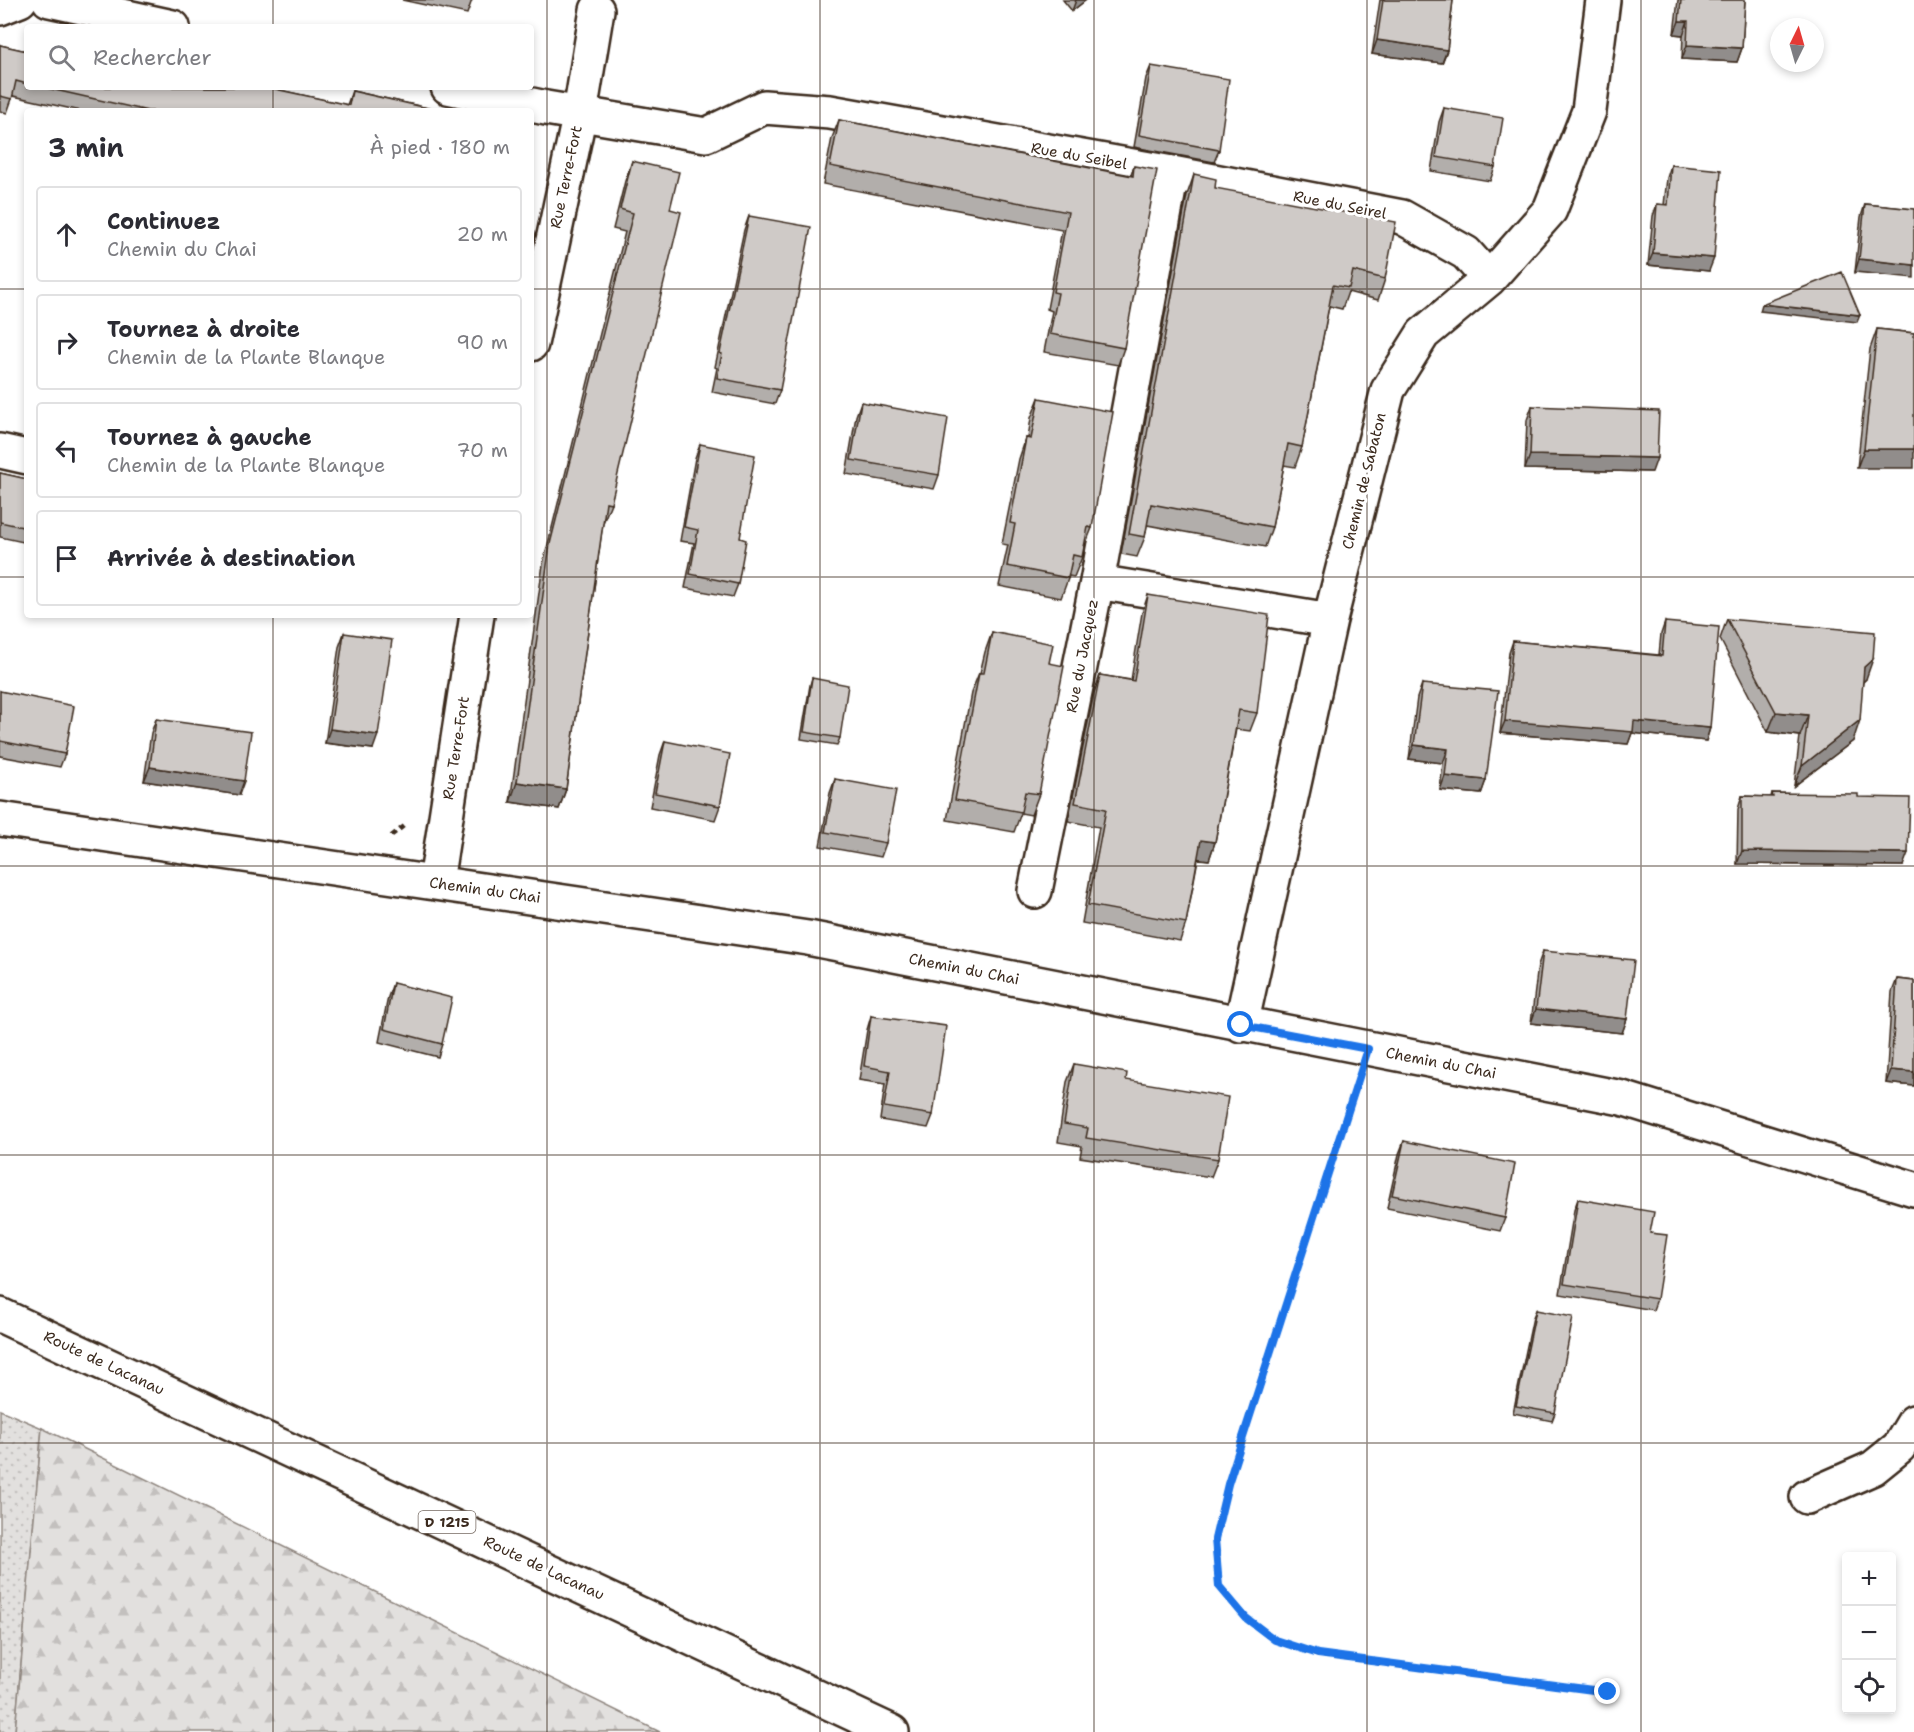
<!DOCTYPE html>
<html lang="fr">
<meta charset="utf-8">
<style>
:root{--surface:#fff;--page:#f2f2f3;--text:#2b2b33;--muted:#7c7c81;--line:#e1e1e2}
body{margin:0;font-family:"Shantell Sans",sans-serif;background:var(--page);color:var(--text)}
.controls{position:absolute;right:18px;bottom:18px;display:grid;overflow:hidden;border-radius:6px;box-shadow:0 3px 9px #0003}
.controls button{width:54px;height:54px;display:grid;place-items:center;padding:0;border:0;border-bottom:2px solid var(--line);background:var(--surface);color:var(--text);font:30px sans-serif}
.compass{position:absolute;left:1770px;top:18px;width:54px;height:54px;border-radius:50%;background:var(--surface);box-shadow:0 3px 9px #0003;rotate:5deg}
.stop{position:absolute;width:18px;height:18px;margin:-14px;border:4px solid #1a73e8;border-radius:50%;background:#fff}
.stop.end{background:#1a73e8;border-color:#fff;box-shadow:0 2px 6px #0008}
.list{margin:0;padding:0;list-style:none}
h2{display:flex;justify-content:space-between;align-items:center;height:78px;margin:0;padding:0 24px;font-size:26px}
h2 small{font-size:20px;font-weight:400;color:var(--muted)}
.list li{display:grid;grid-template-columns:39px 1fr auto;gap:18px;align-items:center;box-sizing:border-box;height:96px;margin:0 12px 12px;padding:0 12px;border:2px solid var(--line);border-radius:6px}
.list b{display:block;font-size:22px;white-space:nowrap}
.list p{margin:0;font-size:20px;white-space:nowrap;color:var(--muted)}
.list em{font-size:20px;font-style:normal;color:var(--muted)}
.icon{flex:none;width:33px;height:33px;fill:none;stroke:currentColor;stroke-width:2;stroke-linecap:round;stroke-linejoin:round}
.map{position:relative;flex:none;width:1914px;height:1732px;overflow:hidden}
.search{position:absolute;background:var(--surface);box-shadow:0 3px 9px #0003;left:24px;top:24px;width:510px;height:66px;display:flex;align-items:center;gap:15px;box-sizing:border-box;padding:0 21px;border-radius:6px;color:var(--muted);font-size:22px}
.panel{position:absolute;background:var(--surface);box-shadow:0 3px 9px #0003;left:24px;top:108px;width:510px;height:510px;border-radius:6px}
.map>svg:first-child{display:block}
.grass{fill:url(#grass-dots);stroke:#8e857e;stroke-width:1.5}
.forest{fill:url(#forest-firs);stroke:#8e857e;stroke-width:1.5}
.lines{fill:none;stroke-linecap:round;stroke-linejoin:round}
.minor-casing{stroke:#3b2a1e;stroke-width:38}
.major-casing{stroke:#3b2a1e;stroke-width:38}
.path{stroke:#3b2a1e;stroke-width:4;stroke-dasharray:6 4.5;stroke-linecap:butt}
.minor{stroke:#fff;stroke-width:33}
.major{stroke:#fff;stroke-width:33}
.wall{fill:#b2aeab;stroke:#3b2a1e;stroke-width:1.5}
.shaded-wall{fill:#918d8b;stroke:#3b2a1e;stroke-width:1.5}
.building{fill:#cfcac7;stroke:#3b2a1e;stroke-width:1.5}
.route{stroke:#1a73e8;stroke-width:8}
.grid{fill:none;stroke:#3b2a1e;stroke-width:1.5;stroke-opacity:0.55}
.labels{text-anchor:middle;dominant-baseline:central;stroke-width:6;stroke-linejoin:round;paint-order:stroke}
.shield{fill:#fff;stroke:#766a62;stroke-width:1.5}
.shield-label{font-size:14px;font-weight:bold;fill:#3b2a1e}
.street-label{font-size:15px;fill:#3b2a1e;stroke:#fff}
</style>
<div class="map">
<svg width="1914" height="1732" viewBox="0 0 1914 1732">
<defs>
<pattern id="grass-dots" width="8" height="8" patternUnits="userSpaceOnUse" patternTransform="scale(1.5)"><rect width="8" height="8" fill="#e2e0de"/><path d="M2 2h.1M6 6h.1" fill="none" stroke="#c3c0be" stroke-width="1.8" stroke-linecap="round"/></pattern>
<pattern id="forest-firs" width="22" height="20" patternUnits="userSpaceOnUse" patternTransform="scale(1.5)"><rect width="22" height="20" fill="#e2e0de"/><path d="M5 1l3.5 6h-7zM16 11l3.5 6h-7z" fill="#c3c0be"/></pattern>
</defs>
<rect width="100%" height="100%" fill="#fff"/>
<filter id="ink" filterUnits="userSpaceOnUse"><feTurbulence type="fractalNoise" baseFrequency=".0167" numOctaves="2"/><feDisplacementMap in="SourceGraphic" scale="12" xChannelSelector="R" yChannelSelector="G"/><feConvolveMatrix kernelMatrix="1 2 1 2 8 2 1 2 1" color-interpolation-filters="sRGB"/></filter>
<g filter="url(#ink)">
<path class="grass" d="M 0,1410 L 42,1428 L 15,1732 L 0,1732 Z"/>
<path class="forest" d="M 42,1428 L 660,1732 L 15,1732 Z"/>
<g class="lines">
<defs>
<path id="minor" d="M 49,0 L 173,27
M 0,8 L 20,0
M 448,87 L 546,108 L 706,135 L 764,107 L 830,112 L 1172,173 L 1097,582
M 1172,173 L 1402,217 L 1466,253 L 1489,279
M 531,344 L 580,113 L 597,10
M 0,451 L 27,457
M 0,819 L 808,938 L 1622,1098 L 1914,1189
M 436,882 L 477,615
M 1035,891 L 1097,582 L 1330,620
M 1241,1025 L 1330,620 L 1388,390 L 1423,334 L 1489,279 L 1550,210 L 1589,111 L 1603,0
M 1807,1497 L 1873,1468 L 1899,1447 L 1914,1422"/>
<path id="major" d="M 0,1315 L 892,1732"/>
</defs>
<use href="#minor" class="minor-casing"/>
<use href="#major" class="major-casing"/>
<path class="path" d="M 391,836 L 404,826
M 1356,1086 L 1228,1484 L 1215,1539 L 1219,1586 L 1246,1618 L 1275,1640 L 1318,1655 L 1608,1692"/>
<use href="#minor" class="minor"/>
<use href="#major" class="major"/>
</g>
<path class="wall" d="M 402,0 L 472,0 L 467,14 Z
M 1063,0 L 1086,0 L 1072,11 Z
M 1380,0 L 1453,0 L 1447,50 L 1442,63 L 1372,54 Z
M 1678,0 L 1745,0 L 1742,48 L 1737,62 L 1682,59 L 1683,35 L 1674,34 Z
M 0,45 L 27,51 L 27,87 L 266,87 L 347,105 L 352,91 L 441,111 L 81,111 L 13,96 L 7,113 L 0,111 Z
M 1151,66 L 1219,150 L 1214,162 L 1134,147 L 1146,78 Z
M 1444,108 L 1495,167 L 1490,181 L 1431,171 L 1439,122 Z
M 839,120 L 1131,175 L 1134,166 L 1124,348 L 1118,365 L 1044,352 L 1052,311 L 1047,309 L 1062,230 L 823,184 L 832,138 Z
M 632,161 L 670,209 L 611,503 L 603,523 L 566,789 L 559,809 L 510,802 L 543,564 L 625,232 L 613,229 L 625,181 Z
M 1671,165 L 1709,271 L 1648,265 L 1653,216 L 1657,204 L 1664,205 L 1667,178 Z
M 1194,175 L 1215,188 L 1385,279 L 1378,300 L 1348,292 L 1342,309 L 1329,306 L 1302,447 L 1295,467 L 1284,465 L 1272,527 L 1265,547 L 1147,525 L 1145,537 L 1137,557 L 1121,554 L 1187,195 Z
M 1865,204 L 1914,209 L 1855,272 L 1861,217 Z
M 749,216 L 780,390 L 775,404 L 712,392 L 717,368 L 715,367 L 744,230 Z
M 1877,329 L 1914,333 L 1857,468 L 1870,349 Z
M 1039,398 L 1092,528 L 1084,548 L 1082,557 L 1074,577 L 1069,576 L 1061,598 L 999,586 L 1008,545 L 1002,544 L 1019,459 L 1026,438 L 1028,438 L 1031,418 Z
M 861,402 L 939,475 L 934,489 L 846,474 L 856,416 Z
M 1532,406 L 1652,472 L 1525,469 L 1527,420 Z
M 700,444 L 740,538 L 738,584 L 733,597 L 685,588 L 694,543 L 680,541 L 695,458 Z
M 0,473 L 27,479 L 27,531 L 23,542 L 0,537 Z
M 1148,595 L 1257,713 L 1250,731 L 1236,729 L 1215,842 L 1209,860 L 1198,859 L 1186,923 L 1180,941 L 1082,923 L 1099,827 L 1068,821 L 1094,693 L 1100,675 L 1131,680 L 1142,613 Z
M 1727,619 L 1866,679 L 1863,682 L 1853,741 L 1794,786 L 1800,736 L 1768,732 L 1720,639 Z
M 1665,622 L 1710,728 L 1706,741 L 1632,733 L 1628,744 L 1500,733 L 1509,653 L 1513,641 L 1659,655 L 1661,634 Z
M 992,632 L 1049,663 L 1039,794 L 1031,815 L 1021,813 L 1014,832 L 947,820 L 971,693 L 979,673 L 980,673 L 985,652 Z
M 344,633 L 373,749 L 325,743 L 339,647 Z
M 812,678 L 840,738 L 837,745 L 801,739 L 810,685 Z
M 1422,684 L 1486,780 L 1481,794 L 1440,790 L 1443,763 L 1409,759 L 1417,698 Z
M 0,691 L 65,754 L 60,767 L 0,756 Z
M 156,719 L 239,795 L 144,781 L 151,733 Z
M 665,741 L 720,806 L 715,820 L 650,807 L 660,755 Z
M 835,779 L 886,843 L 881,857 L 820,846 L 830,793 Z
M 1772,793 L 1858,797 L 1903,866 L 1737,864 L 1738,809 L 1742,796 L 1771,797 Z
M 1543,951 L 1627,1019 L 1622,1033 L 1531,1023 L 1538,965 Z
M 1897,979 L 1914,981 L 1914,1086 L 1886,1083 L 1892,992 Z
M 393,983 L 442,1044 L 438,1057 L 379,1042 L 388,997 Z
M 871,1016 L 933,1115 L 928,1128 L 880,1120 L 885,1084 L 859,1080 L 867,1030 Z
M 1074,1064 L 1126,1080 L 1218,1159 L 1211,1177 L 1080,1157 L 1082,1146 L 1058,1142 L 1067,1082 Z
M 1404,1141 L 1505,1218 L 1500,1231 L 1387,1208 L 1399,1154 Z
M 1578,1199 L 1650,1233 L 1657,1299 L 1653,1310 L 1560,1294 L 1574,1210 Z
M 1536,1310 L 1555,1413 L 1552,1421 L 1513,1413 L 1533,1317 Z"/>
<path class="shaded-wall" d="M 1076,0 L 1086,0 L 1072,11 Z
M 1679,21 L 1688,21 L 1683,35 L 1674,34 Z
M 1377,40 L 1447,50 L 1442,63 L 1372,54 Z
M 1687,45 L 1742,48 L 1737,62 L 1682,59 Z
M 1653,253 L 1714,258 L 1709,271 L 1648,265 Z
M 1859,259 L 1914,265 L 1914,278 L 1855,272 Z
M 1762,304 L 1860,315 L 1857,322 L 1760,311 Z
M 1864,449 L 1914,449 L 1914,468 L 1857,468 Z
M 1530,455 L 1657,458 L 1652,472 L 1525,469 Z
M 1873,659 L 1866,679 L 1857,687 L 1864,667 Z
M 1776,712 L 1808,715 L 1800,736 L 1768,732 Z
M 1860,720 L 1853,741 L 1794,786 L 1802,766 Z
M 1505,721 L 1634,721 L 1710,728 L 1706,741 L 1632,733 L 1628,744 L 1500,733 Z
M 330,729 L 378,735 L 373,749 L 325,743 Z
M 1414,745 L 1448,749 L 1443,763 L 1409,759 Z
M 150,767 L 244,781 L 239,795 L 144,781 Z
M 1445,776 L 1486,780 L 1481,794 L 1440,790 Z
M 517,782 L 566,789 L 559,809 L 510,802 Z
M 1201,840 L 1215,842 L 1209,860 L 1194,858 Z
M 1742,851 L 1908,853 L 1903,866 L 1737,864 Z
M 1536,1009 L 1627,1019 L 1622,1033 L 1531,1023 Z
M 1891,1070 L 1914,1072 L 1914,1086 L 1886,1083 Z"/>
<path class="building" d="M 1383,0 L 1453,0 L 1447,50 L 1377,40 Z
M 1681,0 L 1745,0 L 1742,48 L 1687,45 L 1688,21 L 1679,21 Z
M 0,45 L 27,51 L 27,84 L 16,81 L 12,99 L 0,96 Z
M 1151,66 L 1229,79 L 1219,150 L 1139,135 Z
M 42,87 L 266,87 L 349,105 L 352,91 L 441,111 L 148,111 Z
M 1444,108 L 1503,118 L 1495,167 L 1436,157 Z
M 839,120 L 1133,176 L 1134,166 L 1157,170 L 1124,348 L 1050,334 L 1058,293 L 1053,292 L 1068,212 L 830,166 Z
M 632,161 L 679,172 L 670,209 L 681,212 L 611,503 L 606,502 L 566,789 L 517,782 L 550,544 L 633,213 L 620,209 Z
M 1671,165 L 1721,170 L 1714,258 L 1653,253 L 1657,204 L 1668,205 Z
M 1194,174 L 1216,179 L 1215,188 L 1396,222 L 1385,279 L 1353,271 L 1349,288 L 1333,285 L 1302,447 L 1288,444 L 1272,527 L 1151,504 L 1145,537 L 1129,534 Z
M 1865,204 L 1914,209 L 1914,265 L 1859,259 Z
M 749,216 L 811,227 L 780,390 L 717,378 L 722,354 L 720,353 Z
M 1842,272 L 1860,315 L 1762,304 Z
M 1877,329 L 1914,333 L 1914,449 L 1864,449 Z
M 1039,398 L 1113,412 L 1092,528 L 1088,527 L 1082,557 L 1073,555 L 1068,578 L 1007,566 L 1015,524 L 1010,523 L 1026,438 L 1031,439 Z
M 861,402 L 948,418 L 939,475 L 851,460 Z
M 1532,406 L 1659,411 L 1657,458 L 1530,455 Z
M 700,444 L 755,455 L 740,538 L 746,540 L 738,584 L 690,574 L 698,530 L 684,527 Z
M 0,473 L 27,479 L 27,528 L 0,522 Z
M 1148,595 L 1269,615 L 1257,713 L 1239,710 L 1215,842 L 1201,840 L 1186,923 L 1088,905 L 1106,809 L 1075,803 L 1100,675 L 1134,681 Z
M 1727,619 L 1875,632 L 1873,659 L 1864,667 L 1860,720 L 1802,766 L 1808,715 L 1776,712 Z
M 1665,622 L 1719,627 L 1710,728 L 1634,721 L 1633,732 L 1505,721 L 1513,641 L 1662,656 Z
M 992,632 L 1053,644 L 1049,663 L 1064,666 L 1039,794 L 1025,792 L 1021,812 L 955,800 L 979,673 L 984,673 Z
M 344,633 L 392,640 L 378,735 L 330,729 Z
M 812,678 L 848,685 L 840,738 L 804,732 Z
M 1422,684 L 1498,691 L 1486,780 L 1445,776 L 1448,749 L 1414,745 Z
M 0,691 L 74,706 L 65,754 L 0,741 Z
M 156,719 L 251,732 L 244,781 L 150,767 Z
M 665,741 L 730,754 L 720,806 L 655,793 Z
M 835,779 L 896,790 L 886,843 L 825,832 Z
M 1772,793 L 1858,794 L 1858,797 L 1910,798 L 1908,853 L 1742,851 L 1742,796 L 1773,797 Z
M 1543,951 L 1634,960 L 1627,1019 L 1536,1009 Z
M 1897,979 L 1914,981 L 1914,1072 L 1891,1070 Z
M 393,983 L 452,998 L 442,1044 L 384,1029 Z
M 871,1016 L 946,1026 L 933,1115 L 884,1107 L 890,1071 L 864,1066 Z
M 1074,1064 L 1127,1073 L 1126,1080 L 1228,1097 L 1218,1159 L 1086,1138 L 1088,1128 L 1064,1124 Z
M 1404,1141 L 1515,1164 L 1505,1218 L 1392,1195 Z
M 1578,1199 L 1654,1212 L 1650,1233 L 1667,1235 L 1657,1299 L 1564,1284 Z
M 1536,1310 L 1573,1317 L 1555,1413 L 1516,1406 Z"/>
</g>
<g class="lines" filter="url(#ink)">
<path class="route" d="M 1241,1025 L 1368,1049 L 1228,1484 L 1215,1539 L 1219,1586 L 1246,1618 L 1275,1640 L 1318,1654 L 1608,1692"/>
</g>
<path class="grid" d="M 273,0 L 273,27M 547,0 L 547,1732M 820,0 L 820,1732M 1094,0 L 1094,1732M 1367,0 L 1367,1732M 1641,0 L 1641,1732M 273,87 L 273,111M 0,289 L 27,289M 531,289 L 1914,289M 0,577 L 27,577M 531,577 L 1914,577M 273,615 L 273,1732M 0,866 L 1914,866M 0,1155 L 1914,1155M 0,1443 L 1914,1443"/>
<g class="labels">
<rect class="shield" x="418.5" y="1511" width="57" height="22" rx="4.5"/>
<g class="shield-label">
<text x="447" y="1522">D 1215</text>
</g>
<g class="street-label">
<text transform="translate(1079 156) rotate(10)">Rue du Seibel</text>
<text transform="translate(566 177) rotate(-78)">Rue Terre-Fort</text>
<text transform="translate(1340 205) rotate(11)">Rue du Seirel</text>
<text transform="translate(1364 481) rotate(-76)">Chemin de Sabaton</text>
<text transform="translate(1082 656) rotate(-79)">Rue du Jacquez</text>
<text transform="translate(456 748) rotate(-81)">Rue Terre-Fort</text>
<text transform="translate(485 890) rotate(8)">Chemin du Chai</text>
<text transform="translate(964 969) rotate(11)">Chemin du Chai</text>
<text transform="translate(1441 1063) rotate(11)">Chemin du Chai</text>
<text transform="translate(104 1363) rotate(25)">Route de Lacanau</text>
<text transform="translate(544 1568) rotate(25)">Route de Lacanau</text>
</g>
</g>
</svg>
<div class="controls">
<button>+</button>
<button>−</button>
<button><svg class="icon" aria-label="locate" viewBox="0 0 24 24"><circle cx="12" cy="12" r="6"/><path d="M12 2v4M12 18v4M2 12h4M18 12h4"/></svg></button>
</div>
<svg class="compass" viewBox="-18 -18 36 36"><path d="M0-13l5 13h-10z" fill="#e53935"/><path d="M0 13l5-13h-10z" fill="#7c7c81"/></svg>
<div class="stop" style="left:1241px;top:1025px"></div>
<div class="stop end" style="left:1608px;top:1692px"></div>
<div class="search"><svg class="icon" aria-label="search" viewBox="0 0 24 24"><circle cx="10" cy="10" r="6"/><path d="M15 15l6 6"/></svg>Rechercher</div>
<section class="panel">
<h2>3 min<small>À pied · 180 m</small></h2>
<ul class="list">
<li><svg class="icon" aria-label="ahead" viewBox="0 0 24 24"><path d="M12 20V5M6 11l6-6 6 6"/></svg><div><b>Continuez</b><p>Chemin du Chai</p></div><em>20 m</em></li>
<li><svg class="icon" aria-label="right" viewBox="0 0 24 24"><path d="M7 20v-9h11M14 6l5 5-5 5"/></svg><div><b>Tournez à droite</b><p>Chemin de la Plante Blanque</p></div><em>90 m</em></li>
<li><svg class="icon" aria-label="left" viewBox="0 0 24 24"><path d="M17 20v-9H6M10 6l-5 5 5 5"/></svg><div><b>Tournez à gauche</b><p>Chemin de la Plante Blanque</p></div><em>70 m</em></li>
<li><svg class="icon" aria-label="arrive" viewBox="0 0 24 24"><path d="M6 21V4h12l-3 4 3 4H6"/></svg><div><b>Arrivée à destination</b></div></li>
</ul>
</section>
</div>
